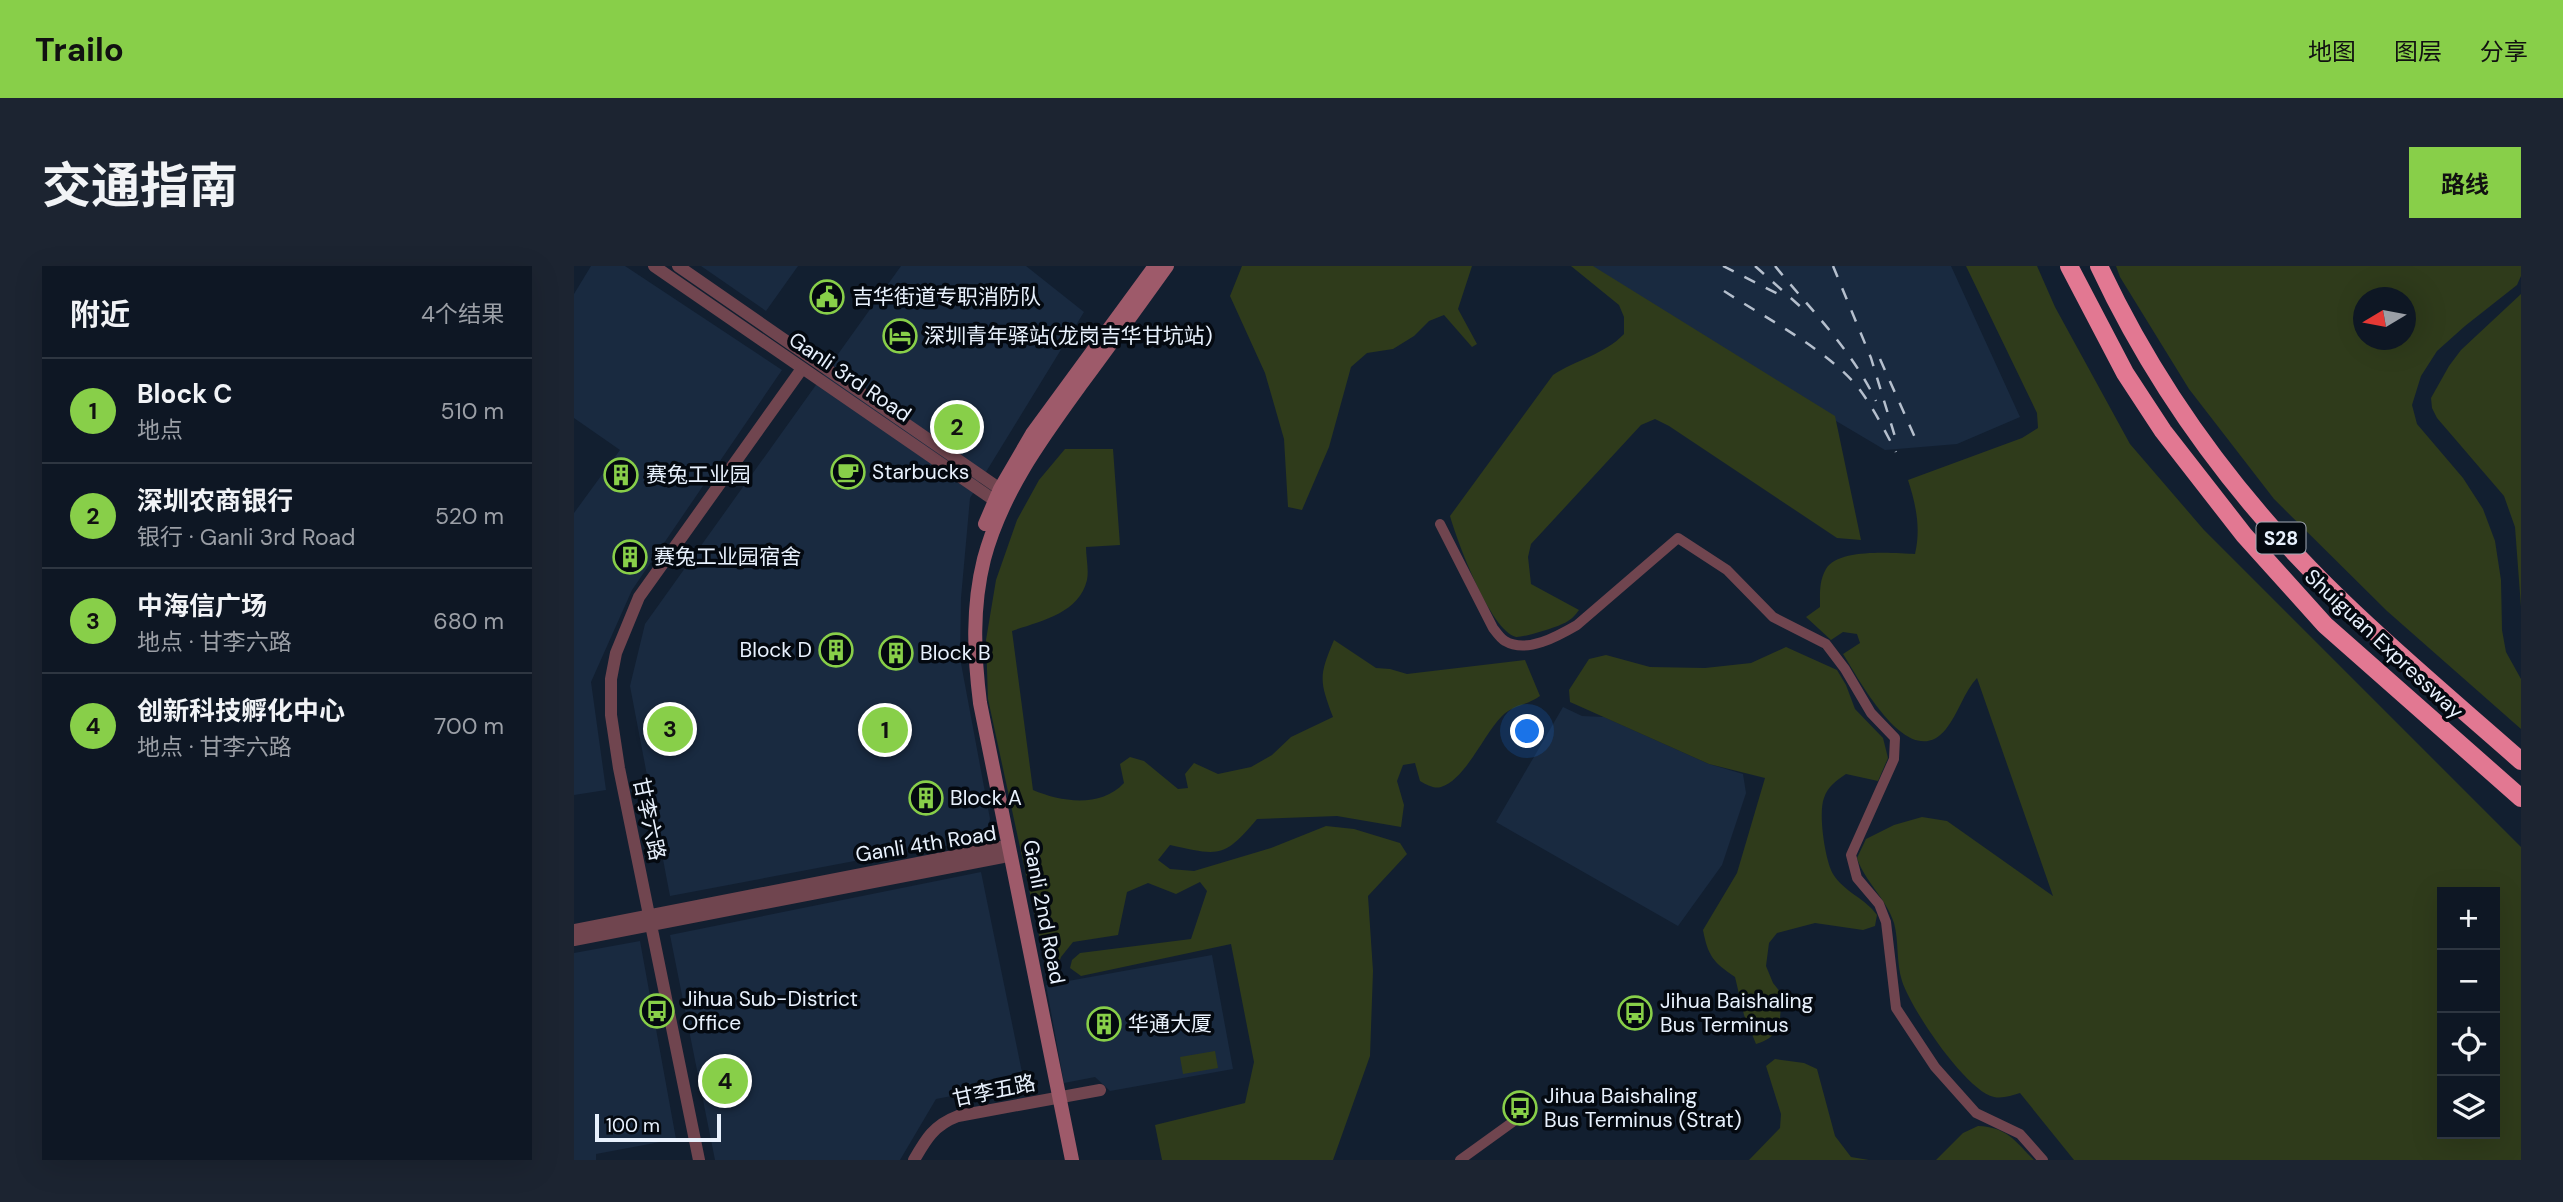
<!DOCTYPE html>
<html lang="zh">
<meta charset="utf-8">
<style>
:root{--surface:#0e1724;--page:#1c2431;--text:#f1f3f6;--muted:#9b9fa6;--line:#2e3641;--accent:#88cf49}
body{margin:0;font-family:"DM Sans","Noto Sans SC",sans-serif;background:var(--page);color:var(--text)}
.controls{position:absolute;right:21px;bottom:21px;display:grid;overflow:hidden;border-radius:0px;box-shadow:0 7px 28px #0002}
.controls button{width:63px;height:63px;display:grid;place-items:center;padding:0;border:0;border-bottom:2px solid var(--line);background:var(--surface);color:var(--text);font:35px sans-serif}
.compass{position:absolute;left:1779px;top:21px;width:63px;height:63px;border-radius:50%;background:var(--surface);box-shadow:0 7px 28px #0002;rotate:260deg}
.scale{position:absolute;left:21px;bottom:18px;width:126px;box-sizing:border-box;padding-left:7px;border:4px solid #e8f1fd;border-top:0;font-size:19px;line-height:24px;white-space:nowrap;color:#e8f1fd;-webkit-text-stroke:5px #040910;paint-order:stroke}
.you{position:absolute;left:954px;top:466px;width:24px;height:24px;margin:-18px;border:5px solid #fff;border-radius:50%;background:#1a73e8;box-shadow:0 0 0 10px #1a73e833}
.badge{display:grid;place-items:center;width:46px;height:46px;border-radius:50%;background:var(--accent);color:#111;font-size:23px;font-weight:700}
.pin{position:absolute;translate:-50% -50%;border:4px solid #fff;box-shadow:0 2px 7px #0006}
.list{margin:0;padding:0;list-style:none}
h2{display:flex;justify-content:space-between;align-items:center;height:91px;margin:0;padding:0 28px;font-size:30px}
h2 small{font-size:23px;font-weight:400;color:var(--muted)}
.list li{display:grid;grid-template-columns:46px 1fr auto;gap:21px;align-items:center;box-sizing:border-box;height:105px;padding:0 28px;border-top:2px solid var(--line)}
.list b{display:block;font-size:26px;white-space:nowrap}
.list p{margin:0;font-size:23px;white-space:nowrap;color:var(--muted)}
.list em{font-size:23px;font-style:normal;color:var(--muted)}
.icon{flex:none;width:38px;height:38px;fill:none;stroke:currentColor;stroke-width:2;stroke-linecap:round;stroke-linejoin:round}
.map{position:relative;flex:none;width:1947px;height:894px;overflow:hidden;border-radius:0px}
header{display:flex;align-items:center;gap:42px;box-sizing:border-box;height:98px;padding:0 35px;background:var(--accent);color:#111}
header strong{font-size:33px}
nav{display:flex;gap:38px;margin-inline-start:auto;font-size:24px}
.intro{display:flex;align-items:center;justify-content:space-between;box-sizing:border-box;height:168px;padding:0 42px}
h1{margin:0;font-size:49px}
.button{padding:18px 32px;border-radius:0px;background:var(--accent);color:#111;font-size:24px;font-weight:700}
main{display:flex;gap:42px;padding:0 42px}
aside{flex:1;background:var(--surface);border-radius:0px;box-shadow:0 7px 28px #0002}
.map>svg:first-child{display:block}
.built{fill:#192a40}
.green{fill:#2f3b1b;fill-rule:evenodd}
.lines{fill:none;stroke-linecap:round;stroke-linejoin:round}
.minor{stroke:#70454f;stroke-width:10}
.tertiary{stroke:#70454f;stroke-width:12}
.secondary{stroke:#9e5a6a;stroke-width:14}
.motorway{stroke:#e27892;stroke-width:18}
.rail{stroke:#b5bfcd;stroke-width:2.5;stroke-dasharray:12 12;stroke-linecap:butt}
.labels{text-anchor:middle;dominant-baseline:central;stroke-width:7;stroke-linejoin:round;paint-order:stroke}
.shield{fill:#040910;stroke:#a4abb6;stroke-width:2}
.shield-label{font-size:19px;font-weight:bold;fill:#e8f1fd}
.poi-label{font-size:21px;fill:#e8f1fd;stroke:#040910;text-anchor:start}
.street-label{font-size:21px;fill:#e8f1fd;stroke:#040910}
</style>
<header>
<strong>Trailo</strong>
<nav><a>地图</a><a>图层</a><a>分享</a></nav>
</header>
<div class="intro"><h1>交通指南</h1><a class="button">路线</a></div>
<main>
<aside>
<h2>附近<small>4个结果</small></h2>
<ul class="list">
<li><span class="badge">1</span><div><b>Block C</b><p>地点</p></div><em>510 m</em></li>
<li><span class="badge">2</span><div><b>深圳农商银行</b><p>银行 · Ganli 3rd Road</p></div><em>520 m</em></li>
<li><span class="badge">3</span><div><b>中海信广场</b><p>地点 · 甘李六路</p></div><em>680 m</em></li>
<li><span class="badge">4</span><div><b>创新科技孵化中心</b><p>地点 · 甘李六路</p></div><em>700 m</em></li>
</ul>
</aside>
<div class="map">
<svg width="1947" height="894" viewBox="0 0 1947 894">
<rect width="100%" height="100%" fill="#121f30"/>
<path class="built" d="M 17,0 L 51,0 L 208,104 L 58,324 L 17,416 L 32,524 L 0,529 L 0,247 L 46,184 L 0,152 L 0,28 Z
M 127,0 L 224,0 L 192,45 Z
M 327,0 L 452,0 L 510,46 L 396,232 L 387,332 L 386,392 L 416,553 L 409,575 L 328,586 L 96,630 L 56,420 L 71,358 Z
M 1001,0 L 1377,0 L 1446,151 L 1383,178 L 1311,184 Z
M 989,441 L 1008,450 L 1030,451 L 1135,498 L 1169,508 L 1172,527 L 1148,599 L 1104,660 L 922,556 Z
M 407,606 L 450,816 L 362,833 L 326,894 L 141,894 L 96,669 Z
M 66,675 L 102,873 L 22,888 L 22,894 L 0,894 L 0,687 Z
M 638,689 L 659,803 L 536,825 L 521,811 L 490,817 L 472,719 Z"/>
<path class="green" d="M 668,0 L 898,0 L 884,43 L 903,78 L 898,81 L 870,49 L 855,55 L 840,70 L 819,83 L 793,87 L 777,101 L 755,181 L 728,244 L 714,241 L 710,173 L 691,107 L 656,30 Z
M 997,0 L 1019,0 L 1261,150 L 1287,274 L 1263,272 L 1095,160 L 1081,153 L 1067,159 L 957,278 L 954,291 L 957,318 L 1005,344 C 1002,348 998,353 994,355 C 988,360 948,372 942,371 C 916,364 883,275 876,250 L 979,109 C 1002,94 1031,88 1050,68 L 1050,51 L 1045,39 Z
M 1392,0 L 1463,0 L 1481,41 L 1556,178 L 1630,264 L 1947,581 L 1947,894 L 1500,894 L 1446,827 C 1438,829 1429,833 1420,831 C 1392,825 1337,743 1328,715 C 1322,696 1325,675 1320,657 C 1312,632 1291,616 1283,592 L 1292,573 L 1320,559 L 1348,551 L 1373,555 L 1479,630 L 1403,412 C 1390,426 1384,448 1372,463 C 1335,509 1285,413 1269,388 L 1286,377 L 1283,368 L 1269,366 L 1257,374 L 1232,351 L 1246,341 C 1246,327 1245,315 1252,303 C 1264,282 1320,287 1341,288 C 1347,262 1342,239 1334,214 L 1448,172 L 1464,162 L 1463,147 ZM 1868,626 L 1921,626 L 1921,868 L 1868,868 Z
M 1542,0 L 1947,0 L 1947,10 L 1943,19 L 1891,60 L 1863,85 L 1847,110 L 1838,139 L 1843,158 L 1889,212 L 1909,243 L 1921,275 L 1927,314 L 1928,364 L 1932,386 L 1947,413 L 1947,463 L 1813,345 L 1700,233 L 1615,123 L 1546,11 ZM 1790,32 L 1832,32 L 1832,74 L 1790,74 Z
M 1947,28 L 1947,341 L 1941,261 L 1930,230 L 1863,152 L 1858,142 L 1857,132 L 1875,100 L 1887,84 Z
M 491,183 L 539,183 L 546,279 L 512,281 C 512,291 515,304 513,314 C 505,348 466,355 438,365 L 459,524 C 487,536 527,542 550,517 L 546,498 L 556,491 L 570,495 L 604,523 L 614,522 L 611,508 L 620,497 L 644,508 L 677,501 L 698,489 L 717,471 L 759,451 C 745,414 745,410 760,374 L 802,402 L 816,403 L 833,408 L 951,394 L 966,430 C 954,439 939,439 928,450 C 910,468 891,514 867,521 C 860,523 853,519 846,515 L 841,497 L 829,499 L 823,515 L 830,539 L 827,561 L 763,550 L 683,553 C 650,592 646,590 596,579 L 584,594 L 596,603 L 620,605 L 697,582 L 752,560 L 780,563 L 826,577 L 833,588 L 794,630 L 799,705 L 796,790 L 759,894 L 588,894 L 581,859 L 671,837 L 680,796 L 657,678 L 507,710 L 496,702 L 498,694 L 506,687 L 617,673 L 633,625 L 626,616 L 602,628 L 574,617 L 553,626 L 544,669 L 499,676 L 487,691 L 481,708 L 474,711 L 414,433 L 412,374 L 422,314 L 443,254 L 465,214 Z
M 1212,381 L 1263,404 L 1272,419 L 1281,443 L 1309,472 L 1314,492 L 1304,515 L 1272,508 C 1262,515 1254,520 1250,532 C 1244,547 1251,594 1259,608 C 1270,626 1291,632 1303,649 L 1301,660 L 1289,664 L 1241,657 L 1203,667 L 1195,677 L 1192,700 L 1199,717 L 1207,727 C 1206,752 1210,770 1182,778 L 1170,749 L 1161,711 C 1139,696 1134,690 1129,664 L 1163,607 L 1191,512 L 1135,498 L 996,436 L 995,424 L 1015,393 L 1032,389 L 1076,401 L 1131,402 L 1177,397 Z
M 641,785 L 644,802 L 609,808 L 606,791 Z
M 1201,793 L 1230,797 L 1243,803 L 1261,870 L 1277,891 L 1295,894 L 1175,894 L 1206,862 L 1207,848 L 1192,800 Z
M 1404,860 C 1433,861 1441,875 1460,894 L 1362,894 L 1389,867 Z"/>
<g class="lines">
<path class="minor" d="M 866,258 L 919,362 C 922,366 927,373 931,375 C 953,388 984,370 1003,359 L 1104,272 L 1153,304 L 1199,351 L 1252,378 L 1271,403 L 1297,447 L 1321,472 L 1320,493 L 1277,589 L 1283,612 L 1305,638 L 1312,656 L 1322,742 L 1361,801 L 1402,847 L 1446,868 L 1469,894
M 886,894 L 954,845"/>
<path class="tertiary" d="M 80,0 L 420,234 L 431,233 L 426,223 L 104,0
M 0,664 L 426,581 L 436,584 L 429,591 L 0,674
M 125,894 L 45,502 L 37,449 L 37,413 L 42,387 L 65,331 L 227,104
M 340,894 C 352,873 360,859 384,850 L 526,824"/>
<path class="secondary" d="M 411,258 L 426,223 L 458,168 L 581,0
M 498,894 L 406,437 C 400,389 398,341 410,293 C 428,226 468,172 508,117 C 537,78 565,39 593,0"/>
<path class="motorway" d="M 1495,0 L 1551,107 L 1589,165 L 1670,269 L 1751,359 L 1947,532
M 1525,0 C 1584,126 1669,240 1769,336 C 1826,391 1887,442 1947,495"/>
<path class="rail" d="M 1149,0 L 1204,28
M 1181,0 L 1228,42
M 1201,0 C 1237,44 1278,84 1302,135
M 1259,0 L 1297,92 L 1322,174
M 1150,25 C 1193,53 1256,85 1286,124 C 1300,143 1311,165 1322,186
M 1306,93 L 1343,176"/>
</g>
<defs>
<symbol id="civic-ring" viewBox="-11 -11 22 22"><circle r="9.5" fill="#040910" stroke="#88cf49" stroke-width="1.5"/><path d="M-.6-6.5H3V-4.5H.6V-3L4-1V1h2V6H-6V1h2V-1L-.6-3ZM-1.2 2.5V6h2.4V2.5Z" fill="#88cf49"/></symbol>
<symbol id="hotel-ring" viewBox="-11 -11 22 22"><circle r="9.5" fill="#040910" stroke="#88cf49" stroke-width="1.5"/><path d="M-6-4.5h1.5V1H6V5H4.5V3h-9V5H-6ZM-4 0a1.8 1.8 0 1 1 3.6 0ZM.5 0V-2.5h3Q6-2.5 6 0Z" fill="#88cf49"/></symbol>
<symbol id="cafe-ring" viewBox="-11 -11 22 22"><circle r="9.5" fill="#040910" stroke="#88cf49" stroke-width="1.5"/><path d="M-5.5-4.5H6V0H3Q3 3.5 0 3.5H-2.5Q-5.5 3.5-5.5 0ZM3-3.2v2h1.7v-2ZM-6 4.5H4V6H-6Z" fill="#88cf49"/></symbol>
<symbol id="building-ring" viewBox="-11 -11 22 22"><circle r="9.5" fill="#040910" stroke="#88cf49" stroke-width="1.5"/><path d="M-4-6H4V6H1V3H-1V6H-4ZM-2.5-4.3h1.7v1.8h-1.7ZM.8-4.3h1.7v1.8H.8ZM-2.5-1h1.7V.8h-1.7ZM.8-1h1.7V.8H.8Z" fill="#88cf49"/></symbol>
<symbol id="bus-ring" viewBox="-11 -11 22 22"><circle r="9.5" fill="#040910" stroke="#88cf49" stroke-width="1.5"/><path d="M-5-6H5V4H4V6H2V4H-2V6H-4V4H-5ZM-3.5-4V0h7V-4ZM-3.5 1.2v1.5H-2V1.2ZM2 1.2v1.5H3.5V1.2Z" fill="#88cf49"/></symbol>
</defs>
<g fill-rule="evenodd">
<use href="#civic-ring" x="234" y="12" width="38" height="38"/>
<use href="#hotel-ring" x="307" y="51" width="38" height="38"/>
<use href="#cafe-ring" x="255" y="187" width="38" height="38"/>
<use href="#building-ring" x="28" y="190" width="38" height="38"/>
<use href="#building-ring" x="37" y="272" width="38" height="38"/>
<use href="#building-ring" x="243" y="365" width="38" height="38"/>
<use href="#building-ring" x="303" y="368" width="38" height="38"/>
<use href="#building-ring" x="333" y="513" width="38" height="38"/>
<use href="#bus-ring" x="64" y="726" width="38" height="38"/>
<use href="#bus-ring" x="1042" y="728" width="38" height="38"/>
<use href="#building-ring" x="511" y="739" width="38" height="38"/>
<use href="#bus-ring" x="927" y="823" width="38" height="38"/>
</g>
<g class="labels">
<rect class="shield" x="1682.5" y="256.5" width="49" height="31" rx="5"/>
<g class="shield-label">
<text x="1707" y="272">S28</text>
</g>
<g class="poi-label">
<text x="278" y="31">吉华街道专职消防队</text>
<text x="350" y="70">深圳青年驿站(龙岗吉华甘坑站)</text>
<text x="298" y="206">Starbucks</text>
<text x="72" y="209">赛兔工业园</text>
<text x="80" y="291">赛兔工业园宿舍</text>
<text x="238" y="384" text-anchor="end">Block D</text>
<text x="346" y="387">Block B</text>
<text x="376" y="532">Block A</text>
<text x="108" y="733">Jihua Sub-District<tspan x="108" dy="24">Office</tspan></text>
<text x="1086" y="735">Jihua Baishaling<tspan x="1086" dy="24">Bus Terminus</tspan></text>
<text x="554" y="758">华通大厦</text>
<text x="970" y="830">Jihua Baishaling<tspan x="970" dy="24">Bus Terminus (Strat)</tspan></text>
</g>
<g class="street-label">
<text transform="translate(276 111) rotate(34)">Ganli 3rd Road</text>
<text transform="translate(1810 378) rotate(43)">Shuiguan Expressway</text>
<text transform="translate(75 553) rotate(78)">甘李六路</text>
<text transform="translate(352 578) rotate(-9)">Ganli 4th Road</text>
<text transform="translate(470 646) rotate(79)">Ganli 2nd Road</text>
<text transform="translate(420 825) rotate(-12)">甘李五路</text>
</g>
</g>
</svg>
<div class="controls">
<button>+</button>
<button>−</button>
<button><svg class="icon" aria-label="locate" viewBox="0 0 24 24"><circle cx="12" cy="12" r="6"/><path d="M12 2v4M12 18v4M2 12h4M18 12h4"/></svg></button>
<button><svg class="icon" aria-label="layers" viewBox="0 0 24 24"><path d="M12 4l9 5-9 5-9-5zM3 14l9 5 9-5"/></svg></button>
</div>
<svg class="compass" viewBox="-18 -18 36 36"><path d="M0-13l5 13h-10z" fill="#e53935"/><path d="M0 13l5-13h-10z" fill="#9b9fa6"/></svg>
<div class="scale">100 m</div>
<div class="you"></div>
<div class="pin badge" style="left:311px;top:464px">1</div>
<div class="pin badge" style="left:383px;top:161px">2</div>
<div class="pin badge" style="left:96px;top:463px">3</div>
<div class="pin badge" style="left:151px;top:815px">4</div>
</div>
</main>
